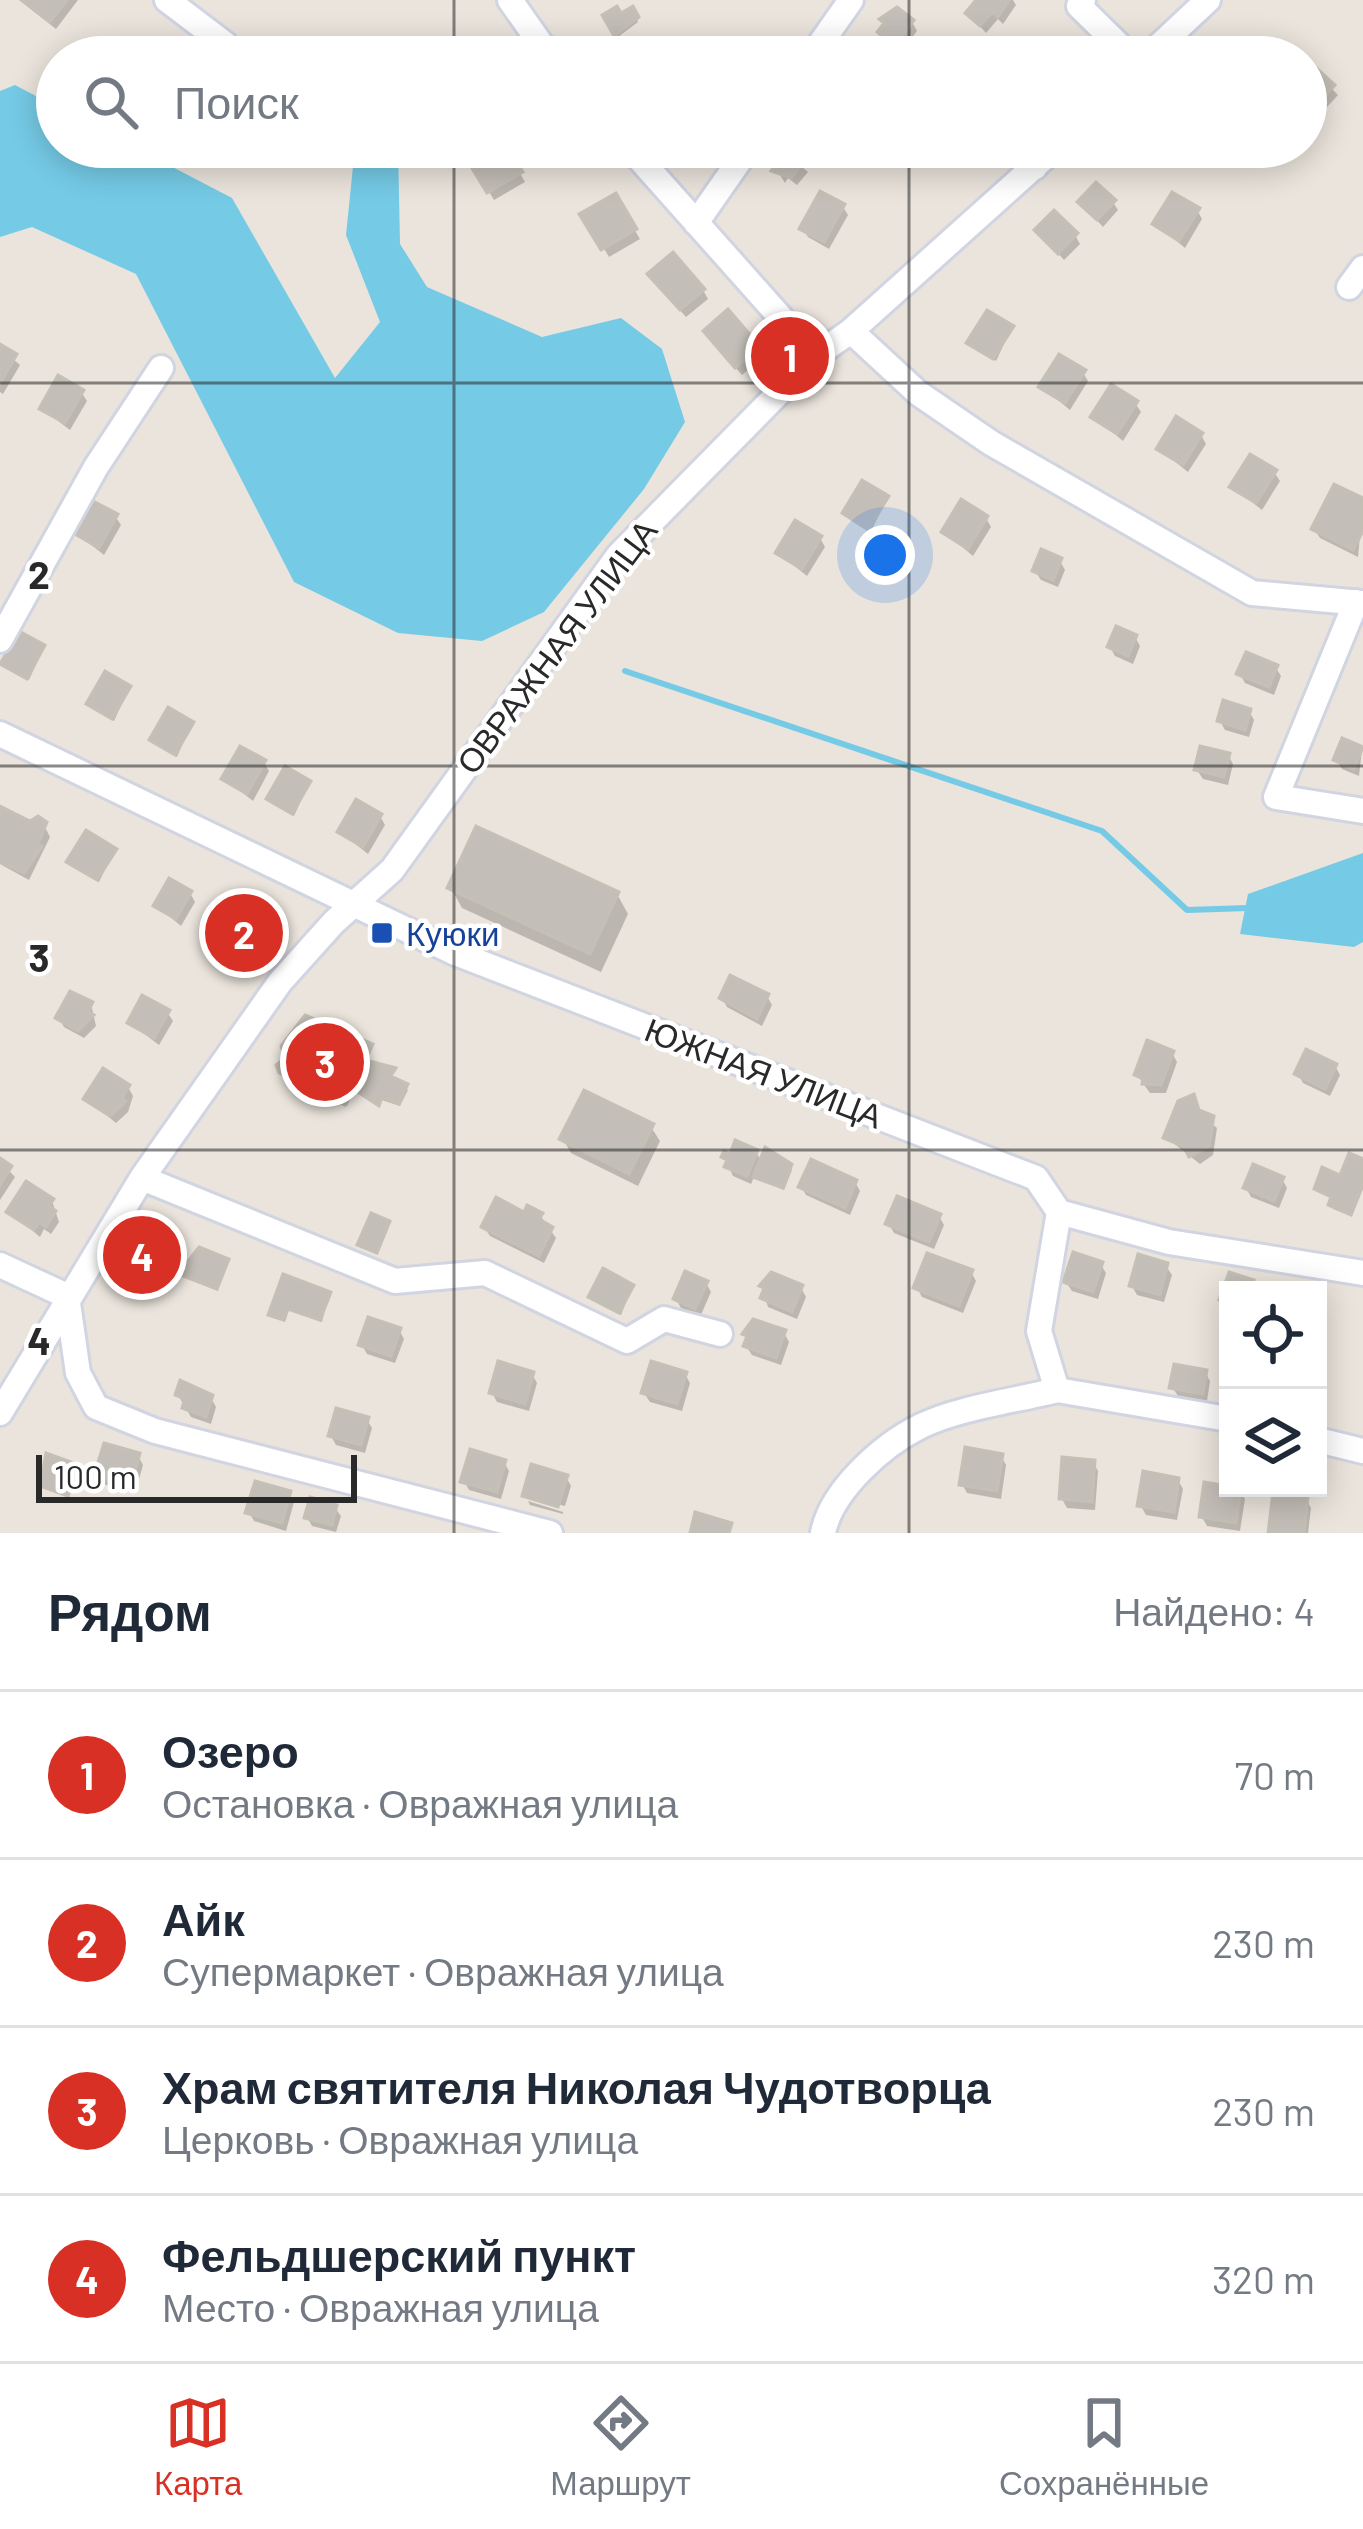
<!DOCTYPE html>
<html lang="ru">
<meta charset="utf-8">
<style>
:root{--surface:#fff;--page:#f6f6f7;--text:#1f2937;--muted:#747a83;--line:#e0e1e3;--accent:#d93025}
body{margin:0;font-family:Barlow,sans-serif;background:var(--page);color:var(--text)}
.controls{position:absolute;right:36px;bottom:36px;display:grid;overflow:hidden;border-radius:0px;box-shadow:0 6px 30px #0003}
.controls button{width:108px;height:108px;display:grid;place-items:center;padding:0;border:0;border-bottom:3px solid var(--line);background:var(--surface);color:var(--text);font:60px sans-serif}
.scale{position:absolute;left:36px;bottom:30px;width:321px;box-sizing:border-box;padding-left:12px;border:6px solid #292929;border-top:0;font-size:33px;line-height:42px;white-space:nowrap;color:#292929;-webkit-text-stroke:9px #fff;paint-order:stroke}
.you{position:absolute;left:885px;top:555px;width:42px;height:42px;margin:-30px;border:9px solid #fff;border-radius:50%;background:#1a73e8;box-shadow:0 0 0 18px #1a73e833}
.badge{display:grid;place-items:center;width:78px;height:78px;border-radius:50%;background:var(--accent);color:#fff;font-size:39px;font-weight:700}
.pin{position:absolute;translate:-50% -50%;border:6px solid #fff;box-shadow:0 3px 12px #0006}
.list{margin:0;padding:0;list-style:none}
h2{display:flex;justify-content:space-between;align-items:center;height:156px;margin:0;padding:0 48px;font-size:51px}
h2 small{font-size:39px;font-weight:400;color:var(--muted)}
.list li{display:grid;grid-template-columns:78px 1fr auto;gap:36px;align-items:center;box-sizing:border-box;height:168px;padding:0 48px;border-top:3px solid var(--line)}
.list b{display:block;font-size:45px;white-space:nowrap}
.list p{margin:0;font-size:39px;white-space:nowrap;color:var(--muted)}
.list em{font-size:39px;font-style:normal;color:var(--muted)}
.icon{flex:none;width:66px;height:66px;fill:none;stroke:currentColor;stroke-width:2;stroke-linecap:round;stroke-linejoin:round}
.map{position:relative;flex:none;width:1363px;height:1533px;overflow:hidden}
.search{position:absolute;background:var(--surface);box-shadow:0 6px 30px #0003;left:36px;right:36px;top:36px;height:132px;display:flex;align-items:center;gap:30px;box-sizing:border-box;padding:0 42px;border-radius:66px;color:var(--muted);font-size:45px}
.sheet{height:828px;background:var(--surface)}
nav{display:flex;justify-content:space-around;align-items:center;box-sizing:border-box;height:168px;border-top:3px solid var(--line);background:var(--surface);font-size:33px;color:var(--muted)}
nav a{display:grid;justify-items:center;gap:6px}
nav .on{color:var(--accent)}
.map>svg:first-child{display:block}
.water{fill:#75cae6}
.shadow{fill:#0003}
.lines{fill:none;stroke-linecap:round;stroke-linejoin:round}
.stream{stroke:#75cae6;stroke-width:6}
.building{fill:#c3beb7;stroke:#c5c0b6;stroke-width:3}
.minor-casing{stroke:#d1d4e1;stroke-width:30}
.minor{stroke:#fff;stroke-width:24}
.grid{fill:none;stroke:#292929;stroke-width:3;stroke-opacity:0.55}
.transit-dot{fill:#1a4fb4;stroke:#fff;stroke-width:4.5}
.labels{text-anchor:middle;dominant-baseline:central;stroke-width:9;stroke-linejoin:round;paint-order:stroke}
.street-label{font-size:33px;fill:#292929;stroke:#fff}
.transit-label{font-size:33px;fill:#164399;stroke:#fff;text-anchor:start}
.grid-label{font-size:39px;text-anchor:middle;font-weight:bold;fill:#292929;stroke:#fff;stroke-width:9;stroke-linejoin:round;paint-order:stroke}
</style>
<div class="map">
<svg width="1363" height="1533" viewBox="0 0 1363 1533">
<rect width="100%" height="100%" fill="#eae4dc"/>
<path class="water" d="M 15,85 L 57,107 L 57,147 L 134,147 L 232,198 L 335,378 L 380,322 L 346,235 L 355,147 L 398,147 L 400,244 L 427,287 L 542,337 L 621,318 L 662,349 L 685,422 L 644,489 L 544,612 L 482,641 L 398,633 L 294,582 L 136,274 L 32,227 L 0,237 L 0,91 Z
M 1363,853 L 1363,942 L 1354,947 L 1240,934 L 1248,894 Z"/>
<path class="shadow" d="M 19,0 L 78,0 L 56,29 Z
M 980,0 L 1013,0 L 1016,5 L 1003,24 L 998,19 L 986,33 L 968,13 Z
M 632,10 L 638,22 L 618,37 L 606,16 L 620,17 Z
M 912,22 L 917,31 L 900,53 L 881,32 L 886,26 Z
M 1310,66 L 1338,95 L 1317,118 L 1306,108 Z
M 487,147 L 505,147 L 525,182 L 494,200 L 469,158 Z
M 779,147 L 808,172 L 797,185 L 788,178 L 785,183 L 770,159 Z
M 615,197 L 640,239 L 609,257 L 584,215 Z
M 1113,202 L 1118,210 L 1103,227 L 1081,203 Z
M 843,207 L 848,215 L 829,249 L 808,237 L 803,229 Z
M 1197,210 L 1202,219 L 1185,248 L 1156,224 Z
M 1038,231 L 1075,235 L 1080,244 L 1064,260 Z
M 656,283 L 703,290 L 708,299 L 686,317 Z
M 728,314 L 763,357 L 742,375 L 712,341 Z
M 1011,329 L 996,361 L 972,346 Z
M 0,348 L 20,365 L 3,394 L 0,392 Z
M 1083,373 L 1088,381 L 1070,410 L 1042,387 Z
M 81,392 L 87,401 L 70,430 L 42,409 Z
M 1135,403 L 1141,412 L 1123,441 L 1094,417 Z
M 1201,435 L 1206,444 L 1188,472 L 1159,449 Z
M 1274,472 L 1280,481 L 1262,510 L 1233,487 Z
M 887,499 L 871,531 L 845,513 Z
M 1363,502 L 1358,557 L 1320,538 L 1314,529 Z
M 115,516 L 121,525 L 104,555 L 76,533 Z
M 986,518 L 991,527 L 973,556 L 944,532 Z
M 820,538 L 825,547 L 807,576 L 778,553 Z
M 1060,561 L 1065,570 L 1058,587 L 1041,580 L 1035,571 Z
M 1135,637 L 1140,646 L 1133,664 L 1115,656 L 1110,647 Z
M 43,648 L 29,680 L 4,664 Z
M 1276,668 L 1281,676 L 1274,695 L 1245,683 L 1240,674 Z
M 129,688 L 114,721 L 89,704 Z
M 1249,711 L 1254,720 L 1249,737 L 1225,730 L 1220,721 Z
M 191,724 L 177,757 L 152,740 Z
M 1362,750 L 1359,776 L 1342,769 L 1337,760 Z
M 1228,755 L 1233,764 L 1228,785 L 1203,779 L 1197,770 Z
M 264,763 L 269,771 L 253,801 L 225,779 Z
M 309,783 L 294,816 L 269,799 Z
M 0,814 L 29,824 L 42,821 L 50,837 L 29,880 L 0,864 Z
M 380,816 L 385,825 L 368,854 L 340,832 Z
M 114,851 L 99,882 L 72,865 Z
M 451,888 L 617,894 L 628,914 L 601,972 L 462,908 Z
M 190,893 L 195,902 L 181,926 L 157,906 Z
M 264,924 L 269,933 L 253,965 L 231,953 L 226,945 Z
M 767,996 L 772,1005 L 762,1026 L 727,1007 L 722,998 Z
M 91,1004 L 96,1026 L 84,1038 L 64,1027 L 59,1018 Z
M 167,1012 L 173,1021 L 159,1045 L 130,1023 Z
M 305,1018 L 371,1046 L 367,1063 L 408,1090 L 400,1106 L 354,1091 L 347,1106 L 288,1080 L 280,1066 L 288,1058 L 284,1046 L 288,1036 L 301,1031 Z
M 1172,1053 L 1177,1062 L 1166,1093 L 1150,1093 L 1137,1075 Z
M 1335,1066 L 1340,1075 L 1330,1096 L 1303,1083 L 1298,1074 Z
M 128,1087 L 133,1096 L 128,1112 L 116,1123 L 87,1099 Z
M 1200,1113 L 1217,1128 L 1213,1155 L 1200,1164 L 1167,1138 Z
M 651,1127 L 660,1141 L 638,1186 L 571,1153 L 563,1139 Z
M 767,1150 L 782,1157 L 792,1170 L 784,1190 L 755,1175 L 751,1184 L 733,1176 L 724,1157 L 756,1152 L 762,1162 Z
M 0,1161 L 15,1177 L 0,1200 Z
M 1363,1163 L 1363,1189 L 1352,1216 L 1333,1209 L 1334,1199 L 1317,1189 Z
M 1282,1179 L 1287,1188 L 1279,1208 L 1251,1197 L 1246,1188 Z
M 855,1182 L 860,1191 L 850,1215 L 806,1195 L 801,1186 Z
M 52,1201 L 59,1222 L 51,1234 L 44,1229 L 40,1237 L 10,1212 Z
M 540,1215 L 556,1238 L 544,1263 L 490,1236 L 484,1227 Z
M 939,1216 L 944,1225 L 934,1249 L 894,1233 L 889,1224 Z
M 188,1262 L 227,1262 L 218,1291 L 184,1277 Z
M 1101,1265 L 1106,1273 L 1098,1299 L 1072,1291 L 1066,1282 Z
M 1166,1266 L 1172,1275 L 1164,1302 L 1137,1295 L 1132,1286 Z
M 971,1272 L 976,1281 L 963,1313 L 922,1297 L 917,1288 Z
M 706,1283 L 711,1292 L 700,1317 L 681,1308 L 676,1299 Z
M 632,1287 L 621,1315 L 591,1297 Z
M 762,1287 L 801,1288 L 806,1297 L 797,1319 L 768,1307 Z
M 329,1294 L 322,1322 L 289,1310 L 285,1322 L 271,1315 Z
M 399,1330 L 404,1339 L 395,1363 L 367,1354 L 362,1345 Z
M 784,1333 L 789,1342 L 781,1365 L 752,1355 L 746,1346 L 745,1334 Z
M 1205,1372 L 1210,1381 L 1207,1401 L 1178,1396 L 1172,1387 Z
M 532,1374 L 537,1383 L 529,1411 L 497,1402 L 492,1393 Z
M 685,1374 L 690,1383 L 682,1411 L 650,1402 L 644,1393 Z
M 178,1395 L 211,1398 L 216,1407 L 211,1424 L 191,1417 Z
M 367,1420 L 372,1428 L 365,1453 L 336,1445 L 331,1436 Z
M 138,1456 L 143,1465 L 135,1493 L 103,1484 L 98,1475 Z
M 1001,1456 L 1006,1465 L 1001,1499 L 967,1493 L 962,1484 Z
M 504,1462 L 509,1471 L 501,1499 L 469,1490 L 464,1481 Z
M 1093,1462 L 1098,1471 L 1095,1510 L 1067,1508 L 1062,1499 Z
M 566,1477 L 571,1486 L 565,1506 L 525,1496 Z
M 1178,1480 L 1183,1489 L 1177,1520 L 1146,1515 L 1141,1506 Z
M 1240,1490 L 1245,1499 L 1240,1531 L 1207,1526 L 1202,1517 Z
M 289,1493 L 294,1502 L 286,1531 L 254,1521 L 249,1512 Z
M 1306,1499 L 1311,1508 L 1308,1533 L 1271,1533 Z
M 528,1501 L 563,1512 L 563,1514 L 530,1505 Z
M 335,1508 L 341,1516 L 336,1532 L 312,1526 L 307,1517 Z"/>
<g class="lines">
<path class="stream" d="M 625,671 L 1102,831 L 1187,910 L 1248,908"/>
</g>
<path class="building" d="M 22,0 L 67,0 L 50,22 Z
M 976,0 L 1009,0 L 998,17 L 992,12 L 980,26 L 965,13 Z
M 617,6 L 621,13 L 633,6 L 639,17 L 614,36 L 602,15 Z
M 897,7 L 914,20 L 895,46 L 877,32 L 884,23 L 879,19 Z
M 922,38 L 947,56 L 947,57 L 909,57 Z
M 1310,62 L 1335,85 L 1311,111 L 1306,107 Z
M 481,147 L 508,147 L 523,172 L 487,193 L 465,157 Z
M 775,147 L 788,147 L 805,161 L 791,178 L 771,171 L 775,165 L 766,158 Z
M 1096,182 L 1116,200 L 1097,220 L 1077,202 Z
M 820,191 L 845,204 L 824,242 L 799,229 Z
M 1172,192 L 1200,208 L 1179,241 L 1152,224 Z
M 616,193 L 637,229 L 601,250 L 579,214 Z
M 1054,210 L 1078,233 L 1058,254 L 1034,230 Z
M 673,252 L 705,289 L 680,310 L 647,274 Z
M 728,309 L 760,346 L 735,368 L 703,331 Z
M 987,310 L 1014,326 L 993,359 L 966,343 Z
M 0,344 L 17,354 L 0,384 Z
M 1059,354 L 1086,370 L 1065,403 L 1038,387 Z
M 58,375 L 84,390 L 65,423 L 39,409 Z
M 1111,384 L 1138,401 L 1117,434 L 1090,417 Z
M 1176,416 L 1203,433 L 1183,465 L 1156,449 Z
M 1250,454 L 1277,470 L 1256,503 L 1229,487 Z
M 862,480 L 889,496 L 868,530 L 842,513 Z
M 1334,484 L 1363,498 L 1363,531 L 1353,550 L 1311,529 Z
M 961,499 L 988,516 L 968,549 L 941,532 Z
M 91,500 L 118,514 L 99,548 L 73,533 Z
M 795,520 L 822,536 L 802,569 L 775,553 Z
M 1041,549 L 1062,558 L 1053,580 L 1032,571 Z
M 1116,626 L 1137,635 L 1128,656 L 1107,647 Z
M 19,631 L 45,645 L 27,679 L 0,664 Z
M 1246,652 L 1278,665 L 1269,687 L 1236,674 Z
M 105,671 L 131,686 L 112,719 L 86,704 Z
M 1223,700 L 1251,709 L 1245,730 L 1217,721 Z
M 168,707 L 194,722 L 175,755 L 149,740 Z
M 1342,738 L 1363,747 L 1354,769 L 1333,760 Z
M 240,746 L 266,760 L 247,794 L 221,779 Z
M 1200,746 L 1230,753 L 1224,777 L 1194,770 Z
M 285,766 L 311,781 L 292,814 L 266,799 Z
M 356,799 L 382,814 L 363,847 L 337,832 Z
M 0,806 L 30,821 L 38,816 L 47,822 L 38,844 L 42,846 L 24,873 L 0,862 Z
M 476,826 L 619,892 L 590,954 L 447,888 Z
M 86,830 L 117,849 L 97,880 L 66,862 Z
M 169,878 L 192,891 L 176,919 L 153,906 Z
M 241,909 L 266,922 L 248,957 L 222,945 Z
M 730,975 L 769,994 L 757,1019 L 719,998 Z
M 70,991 L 93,1002 L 88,1012 L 94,1015 L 78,1031 L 55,1018 Z
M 142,995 L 170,1010 L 154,1038 L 127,1023 Z
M 305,1015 L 373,1044 L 366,1060 L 396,1068 L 391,1076 L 408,1084 L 399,1104 L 382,1097 L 379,1106 L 353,1089 L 345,1105 L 279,1073 L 276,1065 L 285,1058 L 281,1046 Z
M 1147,1040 L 1174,1051 L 1161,1085 L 1142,1084 L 1143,1079 L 1134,1075 Z
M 1306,1049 L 1337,1064 L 1325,1089 L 1294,1074 Z
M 103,1068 L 130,1085 L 122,1098 L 126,1101 L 110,1116 L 83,1099 Z
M 584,1090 L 654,1124 L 629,1174 L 559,1139 Z
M 1194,1094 L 1199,1110 L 1214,1116 L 1209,1146 L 1189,1157 L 1183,1146 L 1163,1138 L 1178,1101 Z
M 735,1140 L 758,1150 L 747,1176 L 724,1167 L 727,1160 L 721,1157 L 724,1151 L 730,1154 Z
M 765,1147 L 792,1164 L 783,1188 L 753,1177 Z
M 1349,1153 L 1363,1159 L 1363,1183 L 1351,1215 L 1328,1205 L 1331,1197 L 1314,1189 L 1322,1167 L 1340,1175 Z
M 0,1158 L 12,1166 L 0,1185 Z
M 811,1159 L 857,1180 L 845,1208 L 798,1187 Z
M 1253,1164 L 1284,1177 L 1274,1201 L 1243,1188 Z
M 26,1181 L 54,1199 L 49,1206 L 56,1211 L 46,1227 L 39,1222 L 34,1230 L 6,1212 Z
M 897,1196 L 941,1214 L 929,1242 L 885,1224 Z
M 496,1197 L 524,1212 L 527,1205 L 543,1213 L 539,1219 L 553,1227 L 539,1256 L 481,1227 Z
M 371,1213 L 390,1221 L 377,1253 L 357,1245 Z
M 135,1238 L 160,1253 L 149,1272 L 124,1258 Z
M 199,1247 L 229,1259 L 217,1289 L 178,1274 Z
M 1073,1252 L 1103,1262 L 1093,1292 L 1063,1282 Z
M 927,1253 L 973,1270 L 959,1306 L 913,1288 Z
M 1138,1254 L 1168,1263 L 1160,1295 L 1129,1286 Z
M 603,1268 L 634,1285 L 619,1313 L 588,1297 Z
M 685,1271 L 708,1281 L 695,1309 L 673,1299 Z
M 771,1272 L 803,1285 L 792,1312 L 760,1298 L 764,1288 L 759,1286 Z
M 1229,1272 L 1254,1280 L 1251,1290 L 1228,1290 L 1228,1303 L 1219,1300 Z
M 283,1274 L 331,1292 L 320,1320 L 288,1309 L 283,1320 L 268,1315 Z
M 368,1317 L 401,1328 L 391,1356 L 358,1345 Z
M 753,1319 L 786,1330 L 776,1358 L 743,1346 L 747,1336 L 742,1334 Z
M 498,1361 L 534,1372 L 525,1404 L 489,1393 Z
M 651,1361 L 687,1372 L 677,1404 L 641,1393 Z
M 1174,1364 L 1207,1370 L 1203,1394 L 1169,1388 Z
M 180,1380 L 213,1395 L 206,1417 L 182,1408 L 185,1399 L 175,1395 Z
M 336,1408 L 369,1417 L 361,1445 L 328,1436 Z
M 104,1443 L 140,1453 L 131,1486 L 94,1475 Z
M 965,1447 L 1003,1454 L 997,1491 L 959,1485 Z
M 470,1449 L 506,1460 L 497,1492 L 460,1482 Z
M 46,1453 L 79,1465 L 68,1496 L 40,1486 Z
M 1062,1457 L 1095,1460 L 1092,1502 L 1059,1499 Z
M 531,1464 L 568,1475 L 558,1507 L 522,1496 Z
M 1143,1471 L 1179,1478 L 1174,1512 L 1137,1506 Z
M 255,1481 L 291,1491 L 282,1523 L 245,1513 Z
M 1204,1482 L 1241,1488 L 1236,1523 L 1199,1517 Z
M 1273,1492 L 1308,1496 L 1304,1533 L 1268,1533 Z
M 310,1497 L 337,1505 L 332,1525 L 304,1518 Z
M 695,1512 L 732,1523 L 729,1533 L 690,1533 Z"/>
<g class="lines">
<defs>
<path id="minor" d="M 167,0 L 225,44
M 510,0 L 550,57
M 1083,0 L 1079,6 L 1131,57
M 811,57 L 851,0
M 1147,57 L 1208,0
M 629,147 L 815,356
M 1011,147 L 1035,167
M 696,223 L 749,147
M 1349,287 L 1363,268
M 851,331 L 918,393 L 991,443 L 1252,593 L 1363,603
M 1356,602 L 1276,797 L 1363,811
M 0,640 L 96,467 L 161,368
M 0,734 L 453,952 L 1036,1178 L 1059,1212 L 1169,1242 L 1363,1273
M 142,1178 L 395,1281 L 485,1273 L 627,1341 L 664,1319 L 720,1334
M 1059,1212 L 1039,1331 L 1057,1390 L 1228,1419
M 0,1265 L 67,1296 L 78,1373 L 96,1407 L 155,1431 L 550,1533
M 0,1413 L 142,1178 L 280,982 L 334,922 L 392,870 L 618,556 L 815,356 L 851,331 L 1056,147
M 1318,1440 L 1363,1451
M 823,1533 C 831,1491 882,1445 921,1426 C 961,1407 1014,1401 1057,1390"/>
</defs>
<use href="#minor" class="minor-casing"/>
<use href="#minor" class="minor"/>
</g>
<path class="grid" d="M 454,0 L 454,57M 909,0 L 909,57M 454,147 L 454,1533M 909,147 L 909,1533M 0,383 L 1363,383M 0,766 L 1363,766M 0,1150 L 1363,1150"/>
<rect class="transit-dot" x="370" y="921" width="24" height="24" rx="6"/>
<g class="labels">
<g class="street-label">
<text transform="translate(556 646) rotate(-53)">ОВРАЖНАЯ УЛИЦА</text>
<text transform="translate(764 1072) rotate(21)">ЮЖНАЯ УЛИЦА</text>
</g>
<g class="transit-label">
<text x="406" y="933">Куюки</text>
</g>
</g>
<g class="grid-label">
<text x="39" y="589">2</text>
<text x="39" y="972">3</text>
<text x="39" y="1355">4</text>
</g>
</svg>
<div class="controls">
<button><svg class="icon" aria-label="locate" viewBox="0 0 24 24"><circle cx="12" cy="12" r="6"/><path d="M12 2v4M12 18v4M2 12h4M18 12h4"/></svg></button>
<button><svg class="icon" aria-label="layers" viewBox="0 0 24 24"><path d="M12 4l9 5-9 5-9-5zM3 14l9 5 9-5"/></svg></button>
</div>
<div class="scale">100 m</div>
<div class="you"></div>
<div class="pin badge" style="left:790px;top:356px">1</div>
<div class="pin badge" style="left:244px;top:933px">2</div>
<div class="pin badge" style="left:325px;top:1062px">3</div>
<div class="pin badge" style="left:142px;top:1255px">4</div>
<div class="search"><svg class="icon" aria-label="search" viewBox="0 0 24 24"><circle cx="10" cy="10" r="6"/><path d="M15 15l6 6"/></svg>Поиск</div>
</div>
<section class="sheet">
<h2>Рядом<small>Найдено: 4</small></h2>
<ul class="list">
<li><span class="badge">1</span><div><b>Озеро</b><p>Остановка · Овражная улица</p></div><em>70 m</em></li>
<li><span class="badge">2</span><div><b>Айк</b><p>Супермаркет · Овражная улица</p></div><em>230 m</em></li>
<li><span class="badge">3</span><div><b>Храм святителя Николая Чудотворца</b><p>Церковь · Овражная улица</p></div><em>230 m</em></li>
<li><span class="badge">4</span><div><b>Фельдшерский пункт</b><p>Место · Овражная улица</p></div><em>320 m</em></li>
</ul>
</section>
<nav>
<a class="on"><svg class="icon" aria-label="map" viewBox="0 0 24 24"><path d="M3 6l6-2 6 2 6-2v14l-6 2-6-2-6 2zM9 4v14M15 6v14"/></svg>Карта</a>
<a><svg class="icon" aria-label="directions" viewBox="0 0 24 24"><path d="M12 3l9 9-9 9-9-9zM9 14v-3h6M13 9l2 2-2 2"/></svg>Маршрут</a>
<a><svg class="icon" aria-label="saved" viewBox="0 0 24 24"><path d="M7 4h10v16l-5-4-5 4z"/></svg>Сохранённые</a>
</nav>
